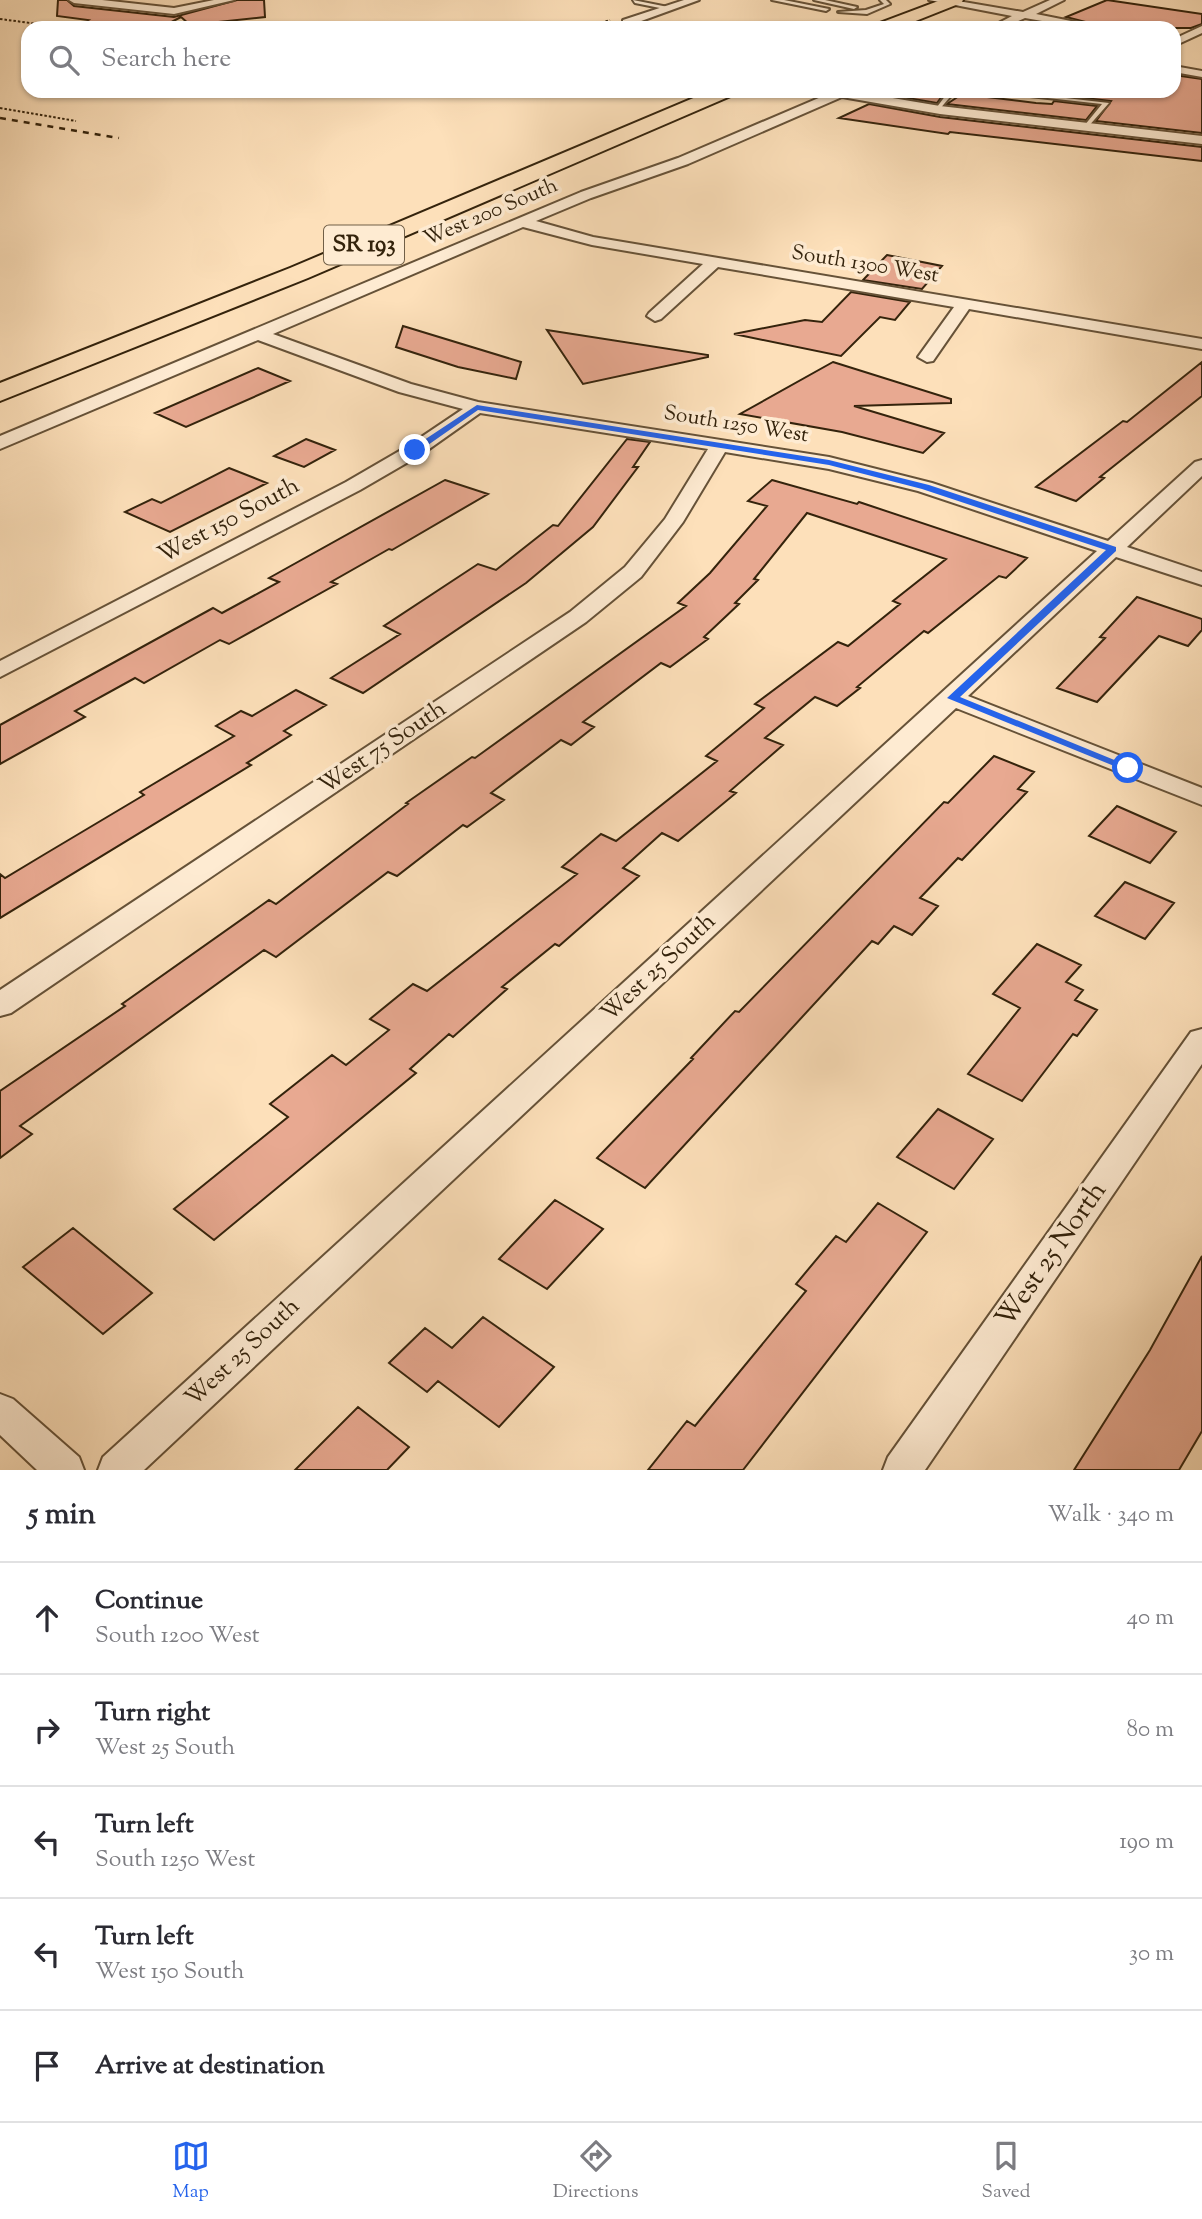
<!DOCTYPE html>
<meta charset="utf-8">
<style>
:root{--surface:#fff;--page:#f2f2f3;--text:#2b2b33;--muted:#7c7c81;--line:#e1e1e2;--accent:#2563eb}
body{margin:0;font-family:"Sorts Mill Goudy",serif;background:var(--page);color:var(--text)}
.stop{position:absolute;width:21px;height:21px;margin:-16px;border:5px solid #2563eb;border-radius:50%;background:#fff}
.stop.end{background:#2563eb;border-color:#fff;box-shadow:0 2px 7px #0008}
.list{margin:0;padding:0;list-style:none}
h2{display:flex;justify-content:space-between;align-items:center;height:91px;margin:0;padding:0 28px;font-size:30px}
h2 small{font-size:23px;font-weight:400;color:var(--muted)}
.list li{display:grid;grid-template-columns:46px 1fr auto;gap:21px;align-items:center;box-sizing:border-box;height:112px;padding:0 28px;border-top:2px solid var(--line)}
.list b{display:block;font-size:26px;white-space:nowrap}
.list p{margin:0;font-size:23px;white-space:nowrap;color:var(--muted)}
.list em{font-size:23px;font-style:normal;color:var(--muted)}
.icon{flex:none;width:38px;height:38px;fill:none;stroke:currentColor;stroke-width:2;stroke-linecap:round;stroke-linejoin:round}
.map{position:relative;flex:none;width:1202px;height:1470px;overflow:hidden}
.search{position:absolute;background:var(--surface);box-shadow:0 2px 5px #0004;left:21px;right:21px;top:21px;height:77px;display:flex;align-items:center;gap:18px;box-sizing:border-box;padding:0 24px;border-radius:21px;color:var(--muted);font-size:26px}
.sheet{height:651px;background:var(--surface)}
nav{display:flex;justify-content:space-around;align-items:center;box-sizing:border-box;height:98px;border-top:2px solid var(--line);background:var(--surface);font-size:19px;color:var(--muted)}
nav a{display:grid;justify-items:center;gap:4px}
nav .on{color:var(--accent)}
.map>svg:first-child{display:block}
.building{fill:#e8a991;stroke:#34230c;stroke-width:2}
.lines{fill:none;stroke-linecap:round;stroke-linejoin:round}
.service-casing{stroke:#665238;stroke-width:4}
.minor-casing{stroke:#665238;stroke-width:4}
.primary-casing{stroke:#34230c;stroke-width:4}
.path{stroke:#34230c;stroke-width:2;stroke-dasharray:2.5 2;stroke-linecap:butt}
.service{fill:#feebd2;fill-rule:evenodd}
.minor{fill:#feebd2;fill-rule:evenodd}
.primary{fill:#fde0ba;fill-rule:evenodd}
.rail{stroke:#34230c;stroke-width:2.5;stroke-dasharray:6 6;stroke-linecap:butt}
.route{fill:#2563eb}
.labels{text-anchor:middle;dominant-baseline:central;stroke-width:7;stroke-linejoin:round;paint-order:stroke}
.far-street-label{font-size:21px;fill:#34230c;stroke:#feebd2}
.shield{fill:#feebd2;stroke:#715f47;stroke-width:2}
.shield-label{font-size:23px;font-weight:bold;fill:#34230c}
.street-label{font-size:24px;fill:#34230c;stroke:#feebd2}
.near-street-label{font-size:28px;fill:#34230c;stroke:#feebd2}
</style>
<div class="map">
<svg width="1202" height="1470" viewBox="0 0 1202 1470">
<rect width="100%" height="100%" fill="#fde0ba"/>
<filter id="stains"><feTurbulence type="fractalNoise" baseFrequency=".00286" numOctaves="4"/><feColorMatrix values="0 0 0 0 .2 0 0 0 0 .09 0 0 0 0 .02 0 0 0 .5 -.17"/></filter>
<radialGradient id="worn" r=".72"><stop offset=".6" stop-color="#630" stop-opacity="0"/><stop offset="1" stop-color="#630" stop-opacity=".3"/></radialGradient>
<path class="building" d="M 58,0 L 67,0 L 74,6 L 174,17 L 237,0 L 264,0 L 265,17 L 190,25 L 181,17 L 160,28 L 84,22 L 88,20 L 57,16 Z
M 1107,0 L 1202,14 L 1202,24 L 1191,28 L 1109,28 L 1066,17 Z
M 1174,75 L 1202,79 L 1202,133 L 1096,121 L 1111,101 L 1059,95 L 1061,91 L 1174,91 Z
M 898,91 L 934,91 L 945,92 L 937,103 L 890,95 Z
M 962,94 L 1036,103 L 1052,104 L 1054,101 L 1097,106 L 1086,120 L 947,104 Z
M 869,104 L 940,117 L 1202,147 L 1202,161 L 950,132 L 948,134 L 839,118 Z
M 887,255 L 942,266 L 922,289 L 863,280 Z
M 851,292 L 910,302 L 895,320 L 880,317 L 841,356 L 734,334 L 805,320 L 822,322 Z
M 403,326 L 521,362 L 516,379 L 458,367 L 396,347 Z
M 547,330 L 708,355 L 708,357 L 583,384 Z
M 833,362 L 951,399 L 951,403 L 854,406 L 944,433 L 923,453 L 842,432 L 740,414 Z
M 1202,362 L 1202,396 L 1100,477 L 1104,478 L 1076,501 L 1036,487 L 1123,421 L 1127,422 Z
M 258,368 L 290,381 L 186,427 L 155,413 Z
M 306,439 L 335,450 L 304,467 L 274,456 Z
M 627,439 L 650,442 L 633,467 L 638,467 L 593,527 L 526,583 L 363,693 L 331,678 L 400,634 L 384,626 L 478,564 L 496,570 L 553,525 L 558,526 Z
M 229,468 L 267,483 L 170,532 L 125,512 L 152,499 L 161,503 Z
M 445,480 L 488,494 L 392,550 L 389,549 L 331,582 L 337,584 L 229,644 L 220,640 L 144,683 L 135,678 L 75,711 L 85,717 L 0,764 L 0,725 L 213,608 L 222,613 L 279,582 L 269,578 Z
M 772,480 L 857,504 L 859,502 L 1027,558 L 1006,578 L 999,576 L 928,633 L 924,631 L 857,687 L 860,688 L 837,706 L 815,697 L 765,738 L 783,745 L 730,791 L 736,793 L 678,841 L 662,833 L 623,868 L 639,876 L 559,946 L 555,944 L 502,987 L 507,989 L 453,1037 L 449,1034 L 410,1069 L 416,1073 L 214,1240 L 174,1209 L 288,1117 L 270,1104 L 332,1055 L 346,1065 L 389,1030 L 370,1019 L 413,984 L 427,991 L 577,874 L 562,867 L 601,834 L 616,841 L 717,761 L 706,756 L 764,708 L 755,704 L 838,642 L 848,646 L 900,604 L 893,601 L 946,559 L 807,513 L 754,579 L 758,580 L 735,603 L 739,604 L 704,637 L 708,639 L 670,667 L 661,663 L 583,722 L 594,727 L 571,745 L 561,740 L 491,793 L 504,800 L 467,827 L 463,825 L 397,876 L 388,872 L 276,957 L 264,950 L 20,1126 L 32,1134 L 0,1158 L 0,1091 L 125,1006 L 122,1004 L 269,900 L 276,904 L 408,804 L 406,803 L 472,757 L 475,758 L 686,606 L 678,603 L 710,573 L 767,506 L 748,501 Z
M 1137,597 L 1202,619 L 1202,630 L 1188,646 L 1159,636 L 1097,702 L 1057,688 L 1105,638 L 1100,637 Z
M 296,690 L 326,705 L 284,731 L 291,735 L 247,763 L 251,765 L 0,918 L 0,874 L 5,878 L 45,854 L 144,795 L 140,792 L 234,736 L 216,726 L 241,711 L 252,716 Z
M 994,756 L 1034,772 L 1018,789 L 1027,792 L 962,860 L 958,858 L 920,898 L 938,906 L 912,935 L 894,926 L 878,944 L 872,941 L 645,1188 L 597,1158 L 693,1059 L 691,1058 L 735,1011 L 739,1012 L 944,802 L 948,803 Z
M 1117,806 L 1176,832 L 1150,863 L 1089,836 Z
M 1125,882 L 1174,903 L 1145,939 L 1095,916 Z
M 1037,944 L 1081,965 L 1066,982 L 1083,990 L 1075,1000 L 1097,1010 L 1077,1036 L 1073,1034 L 1022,1101 L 968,1074 L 1020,1008 L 993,994 Z
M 938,1109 L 993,1139 L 954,1189 L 897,1157 Z
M 555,1200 L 603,1229 L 547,1289 L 499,1259 Z
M 878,1203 L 927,1232 L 743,1470 L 648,1470 L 687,1421 L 695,1426 L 806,1291 L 796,1284 L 836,1236 L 846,1242 Z
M 73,1228 L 152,1293 L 103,1334 L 23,1267 Z
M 1202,1256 L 1202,1431 L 1179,1470 L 1074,1470 L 1150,1350 Z
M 483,1317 L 554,1367 L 499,1427 L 438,1381 L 427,1392 L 389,1363 L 425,1328 L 452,1348 Z
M 358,1407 L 409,1447 L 387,1470 L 295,1470 Z"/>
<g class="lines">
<defs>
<path id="service" d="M 633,0 L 673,8 L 670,10 L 635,3 Z
M 772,0 L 784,0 L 829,9 L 826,11 Z
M 814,0 L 825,0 L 857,7 L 854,9 Z
M 880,0 L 886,0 L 890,4 L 867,14 L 838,12 L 866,10 L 884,4 Z
M 955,91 L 963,91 L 950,97 L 938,111 L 934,111 L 946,95 Z
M 984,91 L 1005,91 L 1109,103 L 1087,128 L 1084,126 L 1102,104 Z"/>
<path id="minor" d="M 69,0 L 102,0 L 174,8 L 214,0 L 234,0 L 174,14 L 74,3 Z
M 684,0 L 699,0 L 633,24 L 633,28 L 623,28 L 623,20 Z
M 929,0 L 952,0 L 1023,12 L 1050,0 L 1064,0 L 1036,14 L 1106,28 L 1082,28 L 1025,18 L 1003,28 L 989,28 L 1012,16 Z
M 1202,26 L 1202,33 L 1174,46 L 1174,39 Z
M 1174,66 L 1202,71 L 1202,77 L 1174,72 Z
M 835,91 L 851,91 L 940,106 L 1202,136 L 1202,144 L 940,114 L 842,97 L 688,164 L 591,198 L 536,221 L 593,237 L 1202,339 L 1202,349 L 969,309 L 933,361 L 927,362 L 918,357 L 954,307 L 718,267 L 661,319 L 655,321 L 647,316 L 649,313 L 703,264 L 592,245 L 523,227 L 273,334 L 411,384 L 478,402 L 829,457 L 932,483 L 1108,541 L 1195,462 L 1202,460 L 1202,476 L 1127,547 L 1202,572 L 1202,585 L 1116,557 L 968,696 L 1202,788 L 1202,805 L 956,708 L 144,1470 L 98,1470 L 103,1457 L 1097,551 L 918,491 L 829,469 L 725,452 L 683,522 L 641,577 L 586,622 L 11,1013 L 0,1016 L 0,990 L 570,612 L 625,567 L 665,519 L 708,449 L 480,413 L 422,454 L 360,490 L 0,677 L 0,661 L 346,482 L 408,446 L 463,409 L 399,392 L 258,340 L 0,449 L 0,436 L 581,192 L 678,158 Z
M 1202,1029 L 1202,1064 L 925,1470 L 883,1470 L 888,1457 L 1191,1032 Z
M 0,1394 L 13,1399 L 79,1457 L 84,1470 L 37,1470 L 0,1435 Z"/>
<path id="primary" d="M 941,0 L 963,0 L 961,3 L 898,28 L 875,28 L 877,24 Z
M 710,91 L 735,91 L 733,95 L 308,278 L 0,401 L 0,383 L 290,268 Z"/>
</defs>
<use href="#service" class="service-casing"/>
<use href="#minor" class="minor-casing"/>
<use href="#primary" class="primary-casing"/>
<path class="path" d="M 0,19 L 68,28
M 584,28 L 610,20
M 0,108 L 76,121"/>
<use href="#service" class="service"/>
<use href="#minor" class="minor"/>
<use href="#primary" class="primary"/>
<path class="rail" d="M 0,118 L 119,138"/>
</g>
<path class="route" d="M 477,405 L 829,460 L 929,485 L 1116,547 L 1116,551 L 960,697 L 1134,768 L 1124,770 L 947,698 L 1106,550 L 922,489 L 829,465 L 478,410 L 418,452 L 412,452 L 412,448 Z"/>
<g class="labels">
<g class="far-street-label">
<text transform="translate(491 213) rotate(-23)">West 200 South</text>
<text transform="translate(865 265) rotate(9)">South 1300 West</text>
<text transform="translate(736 425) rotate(9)">South 1250 West</text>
</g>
<rect class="shield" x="324" y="225.5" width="80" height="39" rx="5"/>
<g class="shield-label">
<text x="364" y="245">SR 193</text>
</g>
<g class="street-label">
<text transform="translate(229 521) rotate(-28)">West 150 South</text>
<text transform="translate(383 748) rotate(-34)">West 75 South</text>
<text transform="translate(659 968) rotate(-43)">West 25 South</text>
<text transform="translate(243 1353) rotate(-43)">West 25 South</text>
</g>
<g class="near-street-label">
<text transform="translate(1052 1255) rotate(-55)">West 25 North</text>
</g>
</g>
<rect width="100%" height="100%" filter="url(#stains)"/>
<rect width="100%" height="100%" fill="url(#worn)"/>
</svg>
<div class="stop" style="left:1128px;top:768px"></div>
<div class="stop end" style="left:415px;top:450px"></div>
<div class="search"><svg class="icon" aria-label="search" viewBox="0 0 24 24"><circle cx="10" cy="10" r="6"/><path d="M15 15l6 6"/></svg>Search here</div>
</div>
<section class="sheet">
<h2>5 min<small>Walk · 340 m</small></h2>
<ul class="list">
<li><svg class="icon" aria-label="ahead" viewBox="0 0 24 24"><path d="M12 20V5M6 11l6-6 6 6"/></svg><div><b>Continue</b><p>South 1200 West</p></div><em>40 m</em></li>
<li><svg class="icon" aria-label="right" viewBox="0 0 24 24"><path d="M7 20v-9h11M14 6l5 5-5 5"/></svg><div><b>Turn right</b><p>West 25 South</p></div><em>80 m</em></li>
<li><svg class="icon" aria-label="left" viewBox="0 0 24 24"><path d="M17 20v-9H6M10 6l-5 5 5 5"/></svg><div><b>Turn left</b><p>South 1250 West</p></div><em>190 m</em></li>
<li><svg class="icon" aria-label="left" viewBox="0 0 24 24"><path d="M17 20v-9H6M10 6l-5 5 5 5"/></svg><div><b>Turn left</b><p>West 150 South</p></div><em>30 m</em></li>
<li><svg class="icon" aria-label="arrive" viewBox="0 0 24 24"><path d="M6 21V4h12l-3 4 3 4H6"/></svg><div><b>Arrive at destination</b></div></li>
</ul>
</section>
<nav>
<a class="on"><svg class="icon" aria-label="map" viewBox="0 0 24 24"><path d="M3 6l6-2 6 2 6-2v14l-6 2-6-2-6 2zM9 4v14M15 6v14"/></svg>Map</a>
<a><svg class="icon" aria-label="directions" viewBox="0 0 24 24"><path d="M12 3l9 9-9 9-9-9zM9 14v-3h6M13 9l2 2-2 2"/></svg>Directions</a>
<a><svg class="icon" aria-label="saved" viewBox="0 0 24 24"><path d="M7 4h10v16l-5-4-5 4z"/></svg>Saved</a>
</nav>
